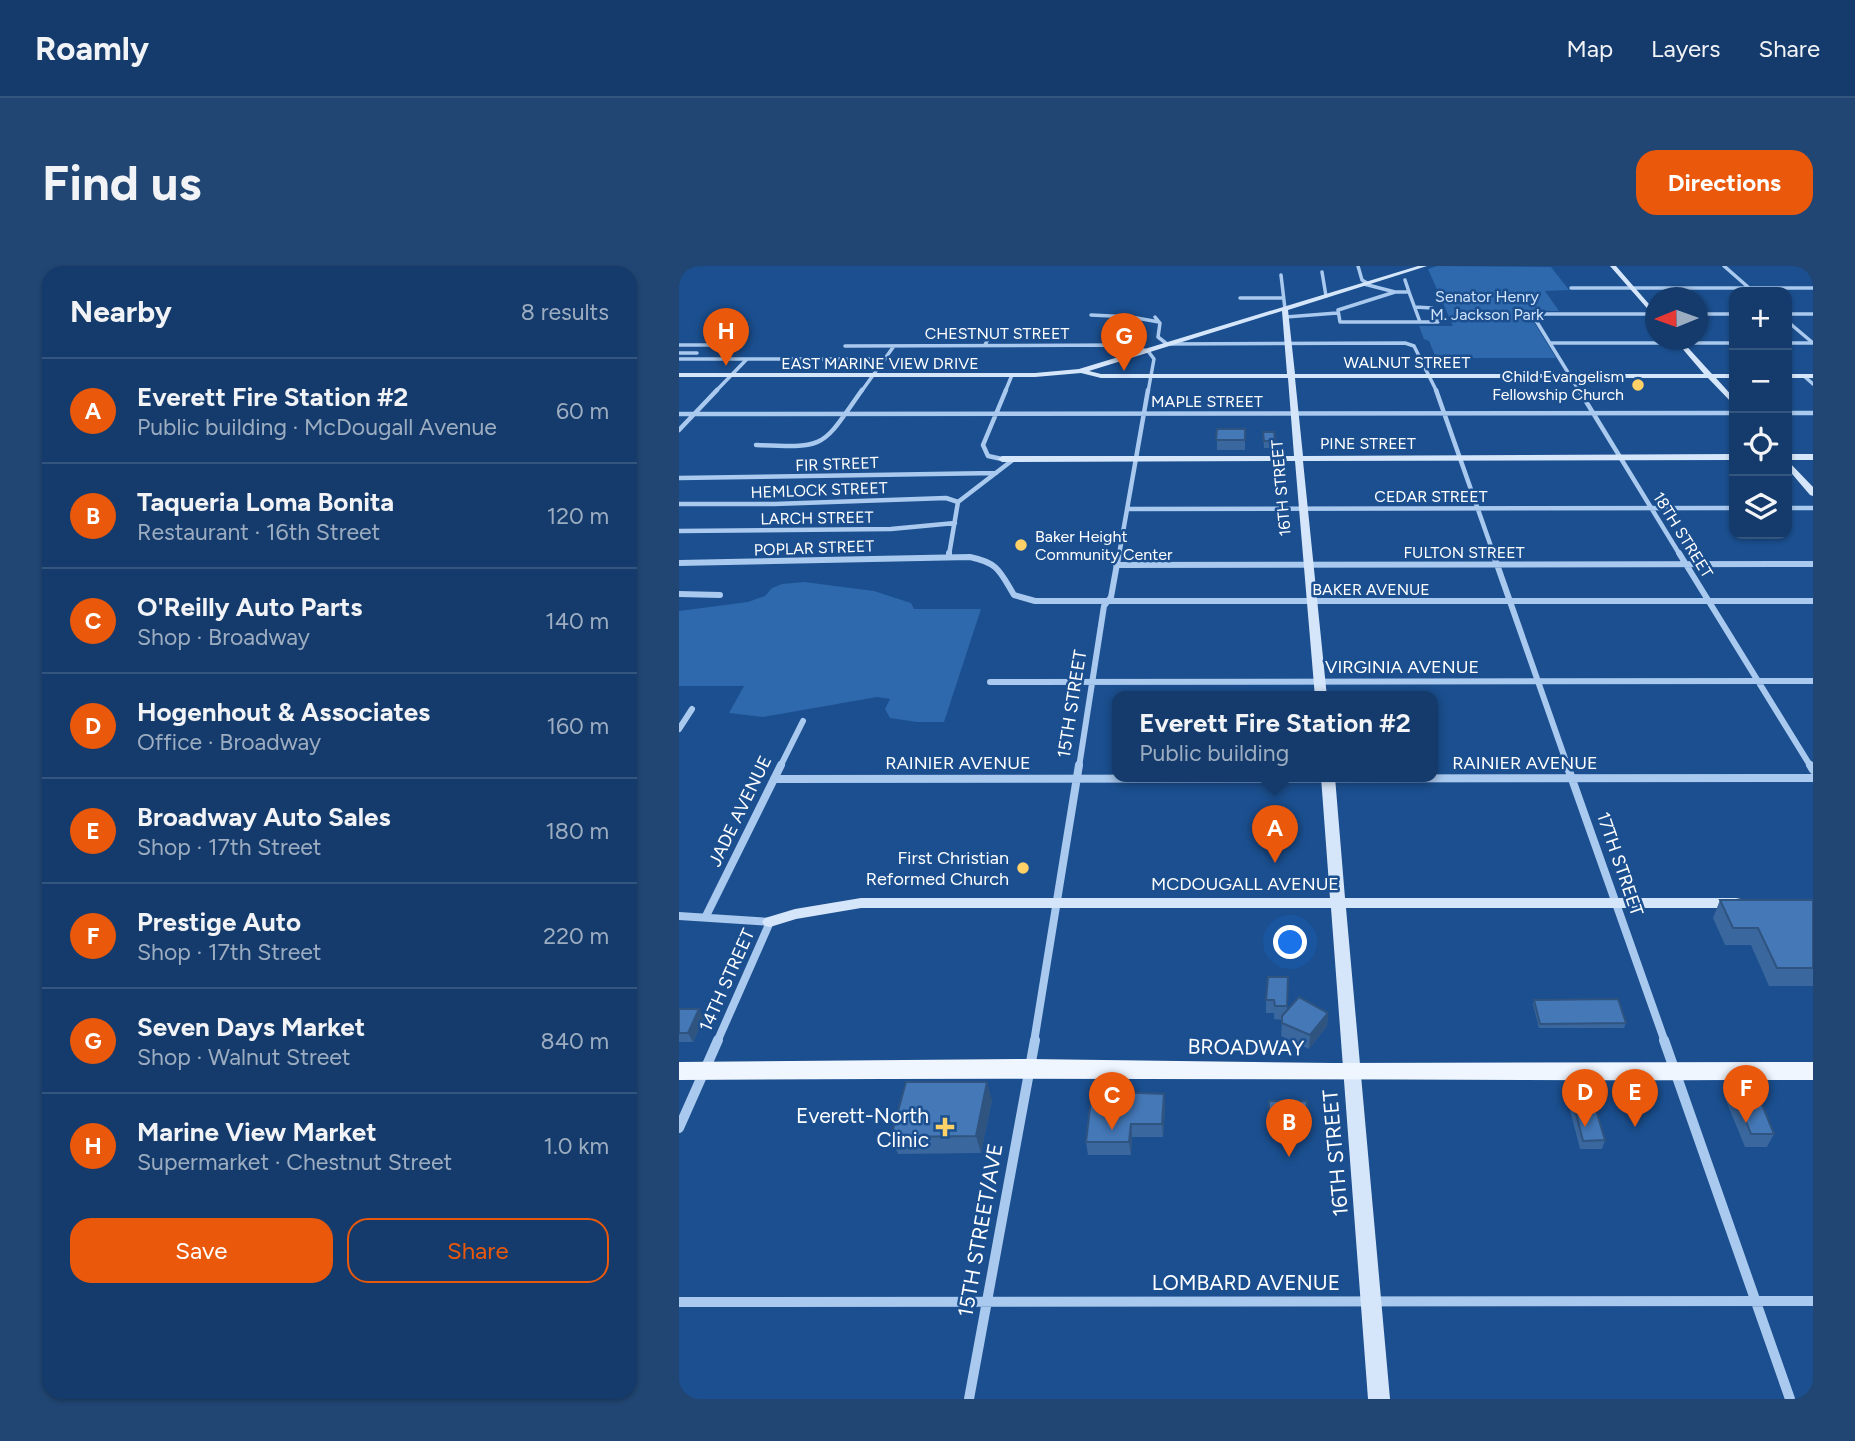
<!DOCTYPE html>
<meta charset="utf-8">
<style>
:root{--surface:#143b6b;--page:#214673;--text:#f1f3f6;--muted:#9dadc1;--line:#33557e;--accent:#ea580c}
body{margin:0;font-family:Figtree,sans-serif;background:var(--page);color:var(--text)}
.controls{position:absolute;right:21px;top:21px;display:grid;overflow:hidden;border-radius:14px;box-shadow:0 2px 5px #0004}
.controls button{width:63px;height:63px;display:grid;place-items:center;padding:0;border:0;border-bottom:2px solid var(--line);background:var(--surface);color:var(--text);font:35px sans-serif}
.compass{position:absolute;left:966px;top:21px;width:63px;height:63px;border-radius:50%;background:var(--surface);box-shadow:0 2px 5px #0004;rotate:269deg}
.you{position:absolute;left:612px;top:677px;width:24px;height:24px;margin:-18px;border:5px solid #fff;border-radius:50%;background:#1a73e8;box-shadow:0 0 0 10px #1a73e833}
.badge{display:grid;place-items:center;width:46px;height:46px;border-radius:50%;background:var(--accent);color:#fff;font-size:23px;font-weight:700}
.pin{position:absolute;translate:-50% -58px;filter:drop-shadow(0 2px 4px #0008)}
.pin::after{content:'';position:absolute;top:37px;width:24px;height:21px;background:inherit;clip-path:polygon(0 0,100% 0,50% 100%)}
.popup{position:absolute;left:433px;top:425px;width:326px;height:91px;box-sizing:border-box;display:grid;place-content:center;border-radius:14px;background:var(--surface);filter:drop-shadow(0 2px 5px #0005);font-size:23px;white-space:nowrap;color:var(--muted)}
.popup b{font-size:26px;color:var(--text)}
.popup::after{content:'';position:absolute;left:50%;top:100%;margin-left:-14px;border:14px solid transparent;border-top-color:var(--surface)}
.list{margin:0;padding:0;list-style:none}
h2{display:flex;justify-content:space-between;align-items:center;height:91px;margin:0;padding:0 28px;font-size:30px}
h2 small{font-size:23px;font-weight:400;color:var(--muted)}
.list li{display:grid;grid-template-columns:46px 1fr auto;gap:21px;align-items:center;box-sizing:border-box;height:105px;padding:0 28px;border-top:2px solid var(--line)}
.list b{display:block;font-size:26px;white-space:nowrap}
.list p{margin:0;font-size:23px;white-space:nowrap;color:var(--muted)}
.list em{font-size:23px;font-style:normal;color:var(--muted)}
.actions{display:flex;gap:14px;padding:21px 28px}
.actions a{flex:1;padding:16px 0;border:2px solid var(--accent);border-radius:21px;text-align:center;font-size:24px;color:var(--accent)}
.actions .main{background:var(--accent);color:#fff}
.icon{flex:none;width:38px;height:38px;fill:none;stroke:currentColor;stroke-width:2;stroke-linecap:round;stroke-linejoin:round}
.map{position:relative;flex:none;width:1134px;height:1133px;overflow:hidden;border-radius:21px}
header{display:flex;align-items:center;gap:42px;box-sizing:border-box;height:98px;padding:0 35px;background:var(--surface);border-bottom:2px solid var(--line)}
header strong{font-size:33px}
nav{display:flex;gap:38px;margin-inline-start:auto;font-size:24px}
.intro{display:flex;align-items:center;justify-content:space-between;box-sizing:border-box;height:168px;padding:0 42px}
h1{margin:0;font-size:49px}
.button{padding:18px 32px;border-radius:21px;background:var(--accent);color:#fff;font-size:24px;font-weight:700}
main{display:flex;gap:42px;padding:0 42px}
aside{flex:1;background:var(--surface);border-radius:21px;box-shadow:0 2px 5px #0004}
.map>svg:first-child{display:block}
.green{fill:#2e69ad}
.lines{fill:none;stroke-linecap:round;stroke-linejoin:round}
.street-far4{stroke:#a9c9ee;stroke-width:3.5}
.street-far3{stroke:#a9c9ee;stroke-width:4.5}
.street-far2{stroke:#a9c9ee;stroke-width:6}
.street-far1{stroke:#a9c9ee;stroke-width:8}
.street{stroke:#a9c9ee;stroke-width:10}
.secondary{fill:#d6e6fa;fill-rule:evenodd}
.primary{fill:#f0f6ff;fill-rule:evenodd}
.wall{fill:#3a679d}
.shaded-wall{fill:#305480}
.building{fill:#4478b7;stroke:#305480;stroke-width:2}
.poi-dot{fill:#ffd166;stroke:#1b4f8f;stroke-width:2.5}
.labels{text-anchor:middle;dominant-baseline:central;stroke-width:5;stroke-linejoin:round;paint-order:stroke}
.far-park-label{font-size:16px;fill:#cfe3fa;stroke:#1b4f8f}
.far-street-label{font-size:16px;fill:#fff;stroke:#1b4f8f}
.far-poi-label{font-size:16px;fill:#fff;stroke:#1b4f8f;text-anchor:end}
.street-label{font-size:18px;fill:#fff;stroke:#1b4f8f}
.poi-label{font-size:18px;fill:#fff;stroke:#1b4f8f;text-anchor:end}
.near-street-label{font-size:21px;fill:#fff;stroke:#1b4f8f}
.near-poi-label{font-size:21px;fill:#fff;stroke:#1b4f8f;text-anchor:end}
</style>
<header>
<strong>Roamly</strong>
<nav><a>Map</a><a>Layers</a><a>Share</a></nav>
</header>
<div class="intro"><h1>Find us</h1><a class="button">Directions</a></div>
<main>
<aside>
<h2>Nearby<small>8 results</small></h2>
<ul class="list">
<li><span class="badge">A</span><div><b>Everett Fire Station #2</b><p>Public building · McDougall Avenue</p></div><em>60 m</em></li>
<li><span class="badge">B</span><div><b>Taqueria Loma Bonita</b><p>Restaurant · 16th Street</p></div><em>120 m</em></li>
<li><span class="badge">C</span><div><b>O'Reilly Auto Parts</b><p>Shop · Broadway</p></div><em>140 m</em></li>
<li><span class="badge">D</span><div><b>Hogenhout &amp; Associates</b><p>Office · Broadway</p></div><em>160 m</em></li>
<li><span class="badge">E</span><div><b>Broadway Auto Sales</b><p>Shop · 17th Street</p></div><em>180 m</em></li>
<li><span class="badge">F</span><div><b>Prestige Auto</b><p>Shop · 17th Street</p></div><em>220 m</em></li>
<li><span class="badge">G</span><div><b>Seven Days Market</b><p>Shop · Walnut Street</p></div><em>840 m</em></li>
<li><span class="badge">H</span><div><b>Marine View Market</b><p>Supermarket · Chestnut Street</p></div><em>1.0 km</em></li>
</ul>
<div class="actions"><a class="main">Save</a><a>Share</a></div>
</aside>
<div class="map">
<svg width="1134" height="1133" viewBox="0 0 1134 1133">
<rect width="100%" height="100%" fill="#1b4f8f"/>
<path class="green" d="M 758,0 L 872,1 L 890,24 L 866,25 L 880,45 L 848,45 L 877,92 L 757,92 L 750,75 L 745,73 L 740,60 L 774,60 L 749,3 Z
M 125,316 L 195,325 L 232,337 L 235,343 L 302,343 L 265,456 L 238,456 L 211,452 L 206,443 L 211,433 L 198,431 L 84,451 L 50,447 L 65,420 L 0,420 L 0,345 L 69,336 L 86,330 L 93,322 L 103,318 Z"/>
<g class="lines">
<path class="street-far4" d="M 679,0 L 683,14 L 688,17
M 1045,0 L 1069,21
M 643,6 L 647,30
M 602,9 L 606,43
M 726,14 L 730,26
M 685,18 L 716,26
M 892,22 L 1134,22
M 716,26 L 730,26 L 741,56 L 661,56 L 659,44 Z
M 561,32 L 604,32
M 736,41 L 753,42 L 759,56 L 741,56
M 853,48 L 901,126
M 853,48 L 976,48
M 1018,48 L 1055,48
M 1108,48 L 1134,48
M 412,49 L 452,51 L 480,56
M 476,51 L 481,57 L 479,71 L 488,78 L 726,77 L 735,80 L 758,126
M 607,51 L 658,47
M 1108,55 L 1134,77
M 871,77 L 1055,77
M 1108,77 L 1134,77
M 0,79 L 50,79
M 306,79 L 311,69
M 166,80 L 444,79 L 469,85 L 475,93 L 469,126
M 0,87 L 18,87
M 0,93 L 206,93
M 1125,110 L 1134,118
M 36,126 L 68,93
M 182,126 L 215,80
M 326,126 L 333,109"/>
<path class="street-far3" d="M 757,124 L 815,289
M 900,124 L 1001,289
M 1108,147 L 1134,147
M 0,148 L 1055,147
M 0,164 L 38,124
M 77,179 C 149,182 142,182 183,124
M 323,193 L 309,190 L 304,179 L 327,124
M 0,212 L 317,207
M 0,238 L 95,238 L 267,232 L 279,236
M 1108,242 L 1134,242
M 449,243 L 1055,242
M 0,265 L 212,263 L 276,257
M 270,289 L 279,236 L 335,193
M 440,289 L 469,124"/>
<path class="street-far2" d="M 814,287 L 889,501
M 1000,287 L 1132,501
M 270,290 L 270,287
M 0,297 L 291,291 C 320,297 321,306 335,329 L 356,335 L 1134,335
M 437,299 L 1134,298
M 0,328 L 41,329
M 311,416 L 1134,415
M 0,463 L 13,443
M 101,501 L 124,455
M 400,501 L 425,340 L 432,331 L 440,287"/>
<path class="street-far1" d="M 888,499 L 986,776
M 1131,499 L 1134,504
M 95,513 L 1134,512
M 0,650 L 91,656 L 38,776
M 27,650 L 102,499
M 355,776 L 400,499"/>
<path class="street" d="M 985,774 L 1111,1133
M 0,862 L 39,774
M 0,1036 L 1134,1035
M 290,1133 L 356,774"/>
<path class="secondary" d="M 739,0 L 748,0 L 609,44 L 616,108 L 1025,108 L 996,74 L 1002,74 L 1033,108 L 1055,108 L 1055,112 L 1037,112 L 1055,132 L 1055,139 L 1029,112 L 616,112 L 624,190 L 1055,188 L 1055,194 L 624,195 L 648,431 L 636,431 L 616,195 L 323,196 L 319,193 L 323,190 L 615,190 L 609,112 L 422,112 L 402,107 L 356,111 L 0,111 L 0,107 L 356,107 L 400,103 ZM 603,45 L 608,108 L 422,108 L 410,105 Z
M 931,0 L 937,0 L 976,45 L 976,50 L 974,49 Z
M 1108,108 L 1134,108 L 1134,112 L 1108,112 Z
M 1108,188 L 1134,188 L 1134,194 L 1108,194 Z
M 1108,194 L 1134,221 L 1134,230 L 1131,229 L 1108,202 Z
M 642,511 L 656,511 L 666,632 L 1057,632 L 1062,633 L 1065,637 L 1062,641 L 1057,642 L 667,642 L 711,1133 L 689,1133 L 652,642 L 182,642 L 117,653 L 91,661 L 86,660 L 83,656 L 86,652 L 116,643 L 182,632 L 651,632 Z"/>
<path class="primary" d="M 350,793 L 654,797 L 1134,796 L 1134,814 C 756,815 378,811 0,814 L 0,796 Z"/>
</g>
<path class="wall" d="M 538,163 L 566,163 L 566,184 L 538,184 Z
M 584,166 L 595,166 L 595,182 L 585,182 Z
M 1041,634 L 1134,634 L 1134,720 L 1090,720 L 1072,679 L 1046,679 L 1034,652 Z
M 609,711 L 608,744 L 649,747 L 648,760 L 630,783 L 602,770 L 603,754 L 595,753 L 595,747 L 587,747 L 587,734 Z
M 855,734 L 947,757 L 945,762 L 860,762 L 854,738 Z
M 0,743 L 25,752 L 14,776 L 0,776 Z
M 1053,819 L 1095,868 L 1088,881 L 1066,881 L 1046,832 Z
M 485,828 L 486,841 L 484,871 L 453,871 L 452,889 L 409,889 L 407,876 Z
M 893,831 L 926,874 L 923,883 L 901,883 L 890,840 Z
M 313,834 L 302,887 L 219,888 L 212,871 Z
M 590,835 L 628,850 L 628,859 L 590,859 Z"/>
<path class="shaded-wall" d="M 20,743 L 25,752 L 14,776 L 9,767 Z
M 649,747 L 648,760 L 630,783 L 631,769 Z
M 308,816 L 313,834 L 302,887 L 297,870 Z
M 485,828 L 486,841 L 484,871 L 483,858 Z
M 452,858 L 453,871 L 452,889 L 450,876 Z"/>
<path class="building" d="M 538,163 L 566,163 L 566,174 L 537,174 Z
M 584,166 L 595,166 L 596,175 L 585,175 Z
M 1041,634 L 1134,634 L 1134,702 L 1098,702 L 1079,662 L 1054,662 Z
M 589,711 L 609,711 L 608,740 L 596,740 L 595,734 L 587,734 Z
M 620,731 L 649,747 L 631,769 L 603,757 L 603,750 Z
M 939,733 L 947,757 L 861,758 L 855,734 Z
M 0,743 L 20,743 L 9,767 L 0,767 Z
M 227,816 L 308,816 L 297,870 L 212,871 Z
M 1053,819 L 1075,819 L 1095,868 L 1072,868 Z
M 413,825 L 485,828 L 483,858 L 452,858 L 450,876 L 407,876 Z
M 893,831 L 913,831 L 926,874 L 904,875 Z
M 590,835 L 628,835 L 628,850 L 590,850 Z"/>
<g class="poi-dot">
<circle cx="959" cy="119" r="7"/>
<circle cx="342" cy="279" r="7"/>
<circle cx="344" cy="602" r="7"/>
<path d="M262.5 850.5h7v7h7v7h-7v7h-7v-7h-7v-7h7z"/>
</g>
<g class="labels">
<g class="far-park-label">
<text x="808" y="30">Senator Henry<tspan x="808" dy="18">M. Jackson Park</tspan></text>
</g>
<g class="far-street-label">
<text x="318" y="67">CHESTNUT STREET</text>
<text x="728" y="96">WALNUT STREET</text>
<text x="201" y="97">EAST MARINE VIEW DRIVE</text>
<text x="528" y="135">MAPLE STREET</text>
<text x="689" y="177">PINE STREET</text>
<text transform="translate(158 198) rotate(-2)">FIR STREET</text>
<text transform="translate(602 222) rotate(-95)">16TH STREET</text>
<text transform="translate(140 224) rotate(-2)">HEMLOCK STREET</text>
<text x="752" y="230">CEDAR STREET</text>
<text transform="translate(138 252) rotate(-1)">LARCH STREET</text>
<text transform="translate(1004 269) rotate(58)">18TH STREET</text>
<text transform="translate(135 282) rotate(-2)">POPLAR STREET</text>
<text x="785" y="286">FULTON STREET</text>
<text x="692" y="323">BAKER AVENUE</text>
</g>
<g class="far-poi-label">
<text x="945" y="110">Child Evangelism<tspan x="945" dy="18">Fellowship Church</tspan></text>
<text x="356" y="270" text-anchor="start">Baker Height<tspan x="356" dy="18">Community Center</tspan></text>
</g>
<g class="street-label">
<text x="723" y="401">VIRGINIA AVENUE</text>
<text transform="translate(393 438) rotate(-81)">15TH STREET</text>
<text x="279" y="497">RAINIER AVENUE</text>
<text x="846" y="497">RAINIER AVENUE</text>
<text transform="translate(61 545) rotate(-64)">JADE AVENUE</text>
<text transform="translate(941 598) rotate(71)">17TH STREET</text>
<text x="566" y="618">MCDOUGALL AVENUE</text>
<text transform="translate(48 714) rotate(-66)">14TH STREET</text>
</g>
<g class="poi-label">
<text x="330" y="592">First Christian<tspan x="330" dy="21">Reformed Church</tspan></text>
</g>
<g class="near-street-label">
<text transform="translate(567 781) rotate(1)">BROADWAY</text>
<text transform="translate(656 887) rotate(-95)">16TH STREET</text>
<text transform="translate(301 964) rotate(-80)">15TH STREET/AVE</text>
<text x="567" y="1016">LOMBARD AVENUE</text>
</g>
<g class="near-poi-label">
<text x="250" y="849">Everett-North<tspan x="250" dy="24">Clinic</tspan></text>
</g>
</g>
</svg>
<div class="controls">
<button>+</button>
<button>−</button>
<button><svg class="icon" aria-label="locate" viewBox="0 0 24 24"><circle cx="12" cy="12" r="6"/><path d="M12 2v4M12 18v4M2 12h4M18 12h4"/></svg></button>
<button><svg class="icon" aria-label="layers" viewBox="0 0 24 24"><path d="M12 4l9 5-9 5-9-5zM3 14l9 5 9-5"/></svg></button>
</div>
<svg class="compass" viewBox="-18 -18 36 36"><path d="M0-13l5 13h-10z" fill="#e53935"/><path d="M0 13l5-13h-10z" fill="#9dadc1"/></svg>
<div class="you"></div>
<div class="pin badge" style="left:596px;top:597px">A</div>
<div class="popup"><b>Everett Fire Station #2</b>Public building</div>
<div class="pin badge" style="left:610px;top:891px">B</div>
<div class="pin badge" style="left:433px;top:864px">C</div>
<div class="pin badge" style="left:906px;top:861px">D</div>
<div class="pin badge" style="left:956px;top:861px">E</div>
<div class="pin badge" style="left:1067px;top:857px">F</div>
<div class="pin badge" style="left:445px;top:105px">G</div>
<div class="pin badge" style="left:47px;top:100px">H</div>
</div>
</main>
